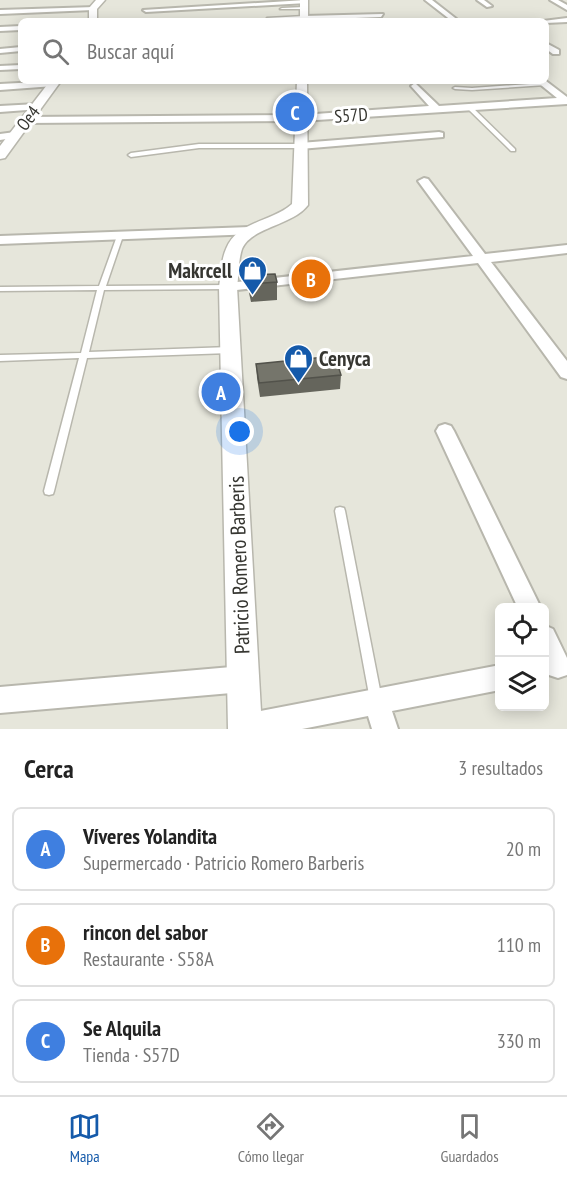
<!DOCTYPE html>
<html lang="es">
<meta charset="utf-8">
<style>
:root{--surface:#fff;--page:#f2f2f2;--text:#222;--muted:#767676;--line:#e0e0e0;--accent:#155aaa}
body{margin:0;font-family:"PT Sans Narrow",sans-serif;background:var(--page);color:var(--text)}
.controls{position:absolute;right:18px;bottom:18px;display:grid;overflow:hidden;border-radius:9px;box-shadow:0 3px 15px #0003}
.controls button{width:54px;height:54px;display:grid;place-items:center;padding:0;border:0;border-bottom:2px solid var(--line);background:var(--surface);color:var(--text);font:30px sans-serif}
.you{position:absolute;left:240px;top:432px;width:21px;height:21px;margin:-15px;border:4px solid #fff;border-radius:50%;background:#1a73e8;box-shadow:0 0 0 9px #1a73e833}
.badge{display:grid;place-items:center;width:39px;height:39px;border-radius:50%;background:var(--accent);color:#fff;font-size:20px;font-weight:700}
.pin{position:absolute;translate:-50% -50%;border:3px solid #fff;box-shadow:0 2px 6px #0006}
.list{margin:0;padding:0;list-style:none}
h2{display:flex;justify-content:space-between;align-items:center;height:78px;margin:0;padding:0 24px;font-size:26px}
h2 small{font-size:20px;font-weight:400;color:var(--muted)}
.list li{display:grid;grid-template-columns:39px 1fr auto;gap:18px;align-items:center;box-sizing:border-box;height:84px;margin:0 12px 12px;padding:0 12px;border:2px solid var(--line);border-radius:9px}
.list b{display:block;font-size:22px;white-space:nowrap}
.list p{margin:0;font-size:20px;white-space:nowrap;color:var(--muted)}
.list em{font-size:20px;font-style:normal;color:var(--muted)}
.icon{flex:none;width:33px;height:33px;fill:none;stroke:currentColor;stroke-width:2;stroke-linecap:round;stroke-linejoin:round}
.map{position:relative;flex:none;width:567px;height:729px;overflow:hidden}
.search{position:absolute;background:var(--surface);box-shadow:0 3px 15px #0003;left:18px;right:18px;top:18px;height:66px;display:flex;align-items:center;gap:15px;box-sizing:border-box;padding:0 21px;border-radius:9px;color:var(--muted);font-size:22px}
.sheet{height:366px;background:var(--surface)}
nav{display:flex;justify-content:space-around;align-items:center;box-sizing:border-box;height:84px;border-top:2px solid var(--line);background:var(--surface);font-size:16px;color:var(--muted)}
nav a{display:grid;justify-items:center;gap:3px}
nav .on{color:var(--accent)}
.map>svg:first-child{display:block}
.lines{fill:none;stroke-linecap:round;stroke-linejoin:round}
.service-casing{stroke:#b8b7ad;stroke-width:3}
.minor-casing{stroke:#b8b7ad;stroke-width:4}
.tertiary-casing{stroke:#b8b7ad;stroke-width:3}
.service{fill:#fff;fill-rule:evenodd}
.minor{fill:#fff;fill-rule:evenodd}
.tertiary{fill:#fff;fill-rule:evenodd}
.wall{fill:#65655c}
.building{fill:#75756b;stroke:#52524b;stroke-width:1.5}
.labels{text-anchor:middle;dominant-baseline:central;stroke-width:6;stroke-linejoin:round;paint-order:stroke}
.far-street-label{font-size:18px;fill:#363631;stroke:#fff}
.poi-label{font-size:21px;font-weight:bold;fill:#363631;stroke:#fff;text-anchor:end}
.street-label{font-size:21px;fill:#363631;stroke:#fff}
</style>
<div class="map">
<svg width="567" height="729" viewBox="0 0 567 729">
<rect width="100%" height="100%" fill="#e6e6db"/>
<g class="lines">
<defs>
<path id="service" d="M 305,7 L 306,9 L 280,9 L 282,8 Z
M 305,16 L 306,18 L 269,19 L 267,18 Z
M 544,83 L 546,83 L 546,85 L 472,90 L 455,89 L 453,88 L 455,87 L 472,88 Z
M 466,105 L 470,105 L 515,149 L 515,151 L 511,151 L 466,107 Z
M 199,144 L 300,144 L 303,146 L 300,148 L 199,148 L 131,157 L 128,155 L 131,153 Z
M 120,234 L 123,236 L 106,286 L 228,285 L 232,287 L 228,289 L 104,290 L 89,352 L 230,347 L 234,350 L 230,353 L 87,358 L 54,491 L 53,494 L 49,495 L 45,494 L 44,491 L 79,358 L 0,361 L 0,355 L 81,353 L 97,290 L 0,291 L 0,287 L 99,286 L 117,236 Z
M 340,507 L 344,508 L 345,511 L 382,700 L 381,705 L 376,706 L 371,705 L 370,700 L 335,511 L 336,508 Z"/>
<path id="minor" d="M 305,0 L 307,3 L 146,12 L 143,10 Z
M 425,0 L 432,0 L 459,21 L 452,21 Z
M 477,0 L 484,0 L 492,6 L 487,7 Z
M 550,0 L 558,0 L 567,5 L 567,10 Z
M 95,7 L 93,10 L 0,14 L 0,10 Z
M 383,14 L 381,17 L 304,20 L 301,18 L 304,16 Z
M 567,18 L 567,22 L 546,23 L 543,21 Z
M 21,26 L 21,30 L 0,31 L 0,27 Z
M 546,43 L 559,50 L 559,54 L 553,54 L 546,49 Z
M 21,47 L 21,51 L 0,53 L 0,49 Z
M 21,65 L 21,69 L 0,70 L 0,66 Z
M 57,81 L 57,85 L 54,86 L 0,90 L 0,84 Z
M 536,81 L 546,81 L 567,97 L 567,104 L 301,121 L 26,123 L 21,120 L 26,117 L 301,115 L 429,106 L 411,86 L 415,83 L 439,106 L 557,98 Z
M 37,104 L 40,105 L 40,109 L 0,112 L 0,106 Z
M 15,132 L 19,133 L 19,137 L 0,140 L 0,134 Z
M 439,132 L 443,133 L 443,137 L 300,149 L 295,146 L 300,143 Z
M 424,178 L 428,179 L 485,254 L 567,245 L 567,253 L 491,262 L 567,361 L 567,379 L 561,377 L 478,263 L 228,291 L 221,287 L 228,283 L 473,256 L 418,181 Z
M 250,227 L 255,228 L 256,231 L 255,234 L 0,244 L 0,236 Z
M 445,424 L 451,426 L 454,431 L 541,608 L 518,608 L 436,431 L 439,426 Z
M 544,625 L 553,629 L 567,658 L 567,675 L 558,678 L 549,675 L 544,665 Z
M 500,665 L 500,690 L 392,711 L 398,729 L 372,729 L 368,716 L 302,729 L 233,729 L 232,727 L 236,718 L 245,714 Z
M 243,666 L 252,670 L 256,679 L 252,688 L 243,692 L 0,713 L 0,687 Z"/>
<path id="tertiary" d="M 96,0 L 105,0 L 97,9 L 97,21 L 89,21 L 89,8 Z
M 300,0 L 308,0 L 308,21 L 300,21 Z
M 50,81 L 61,81 L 5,158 L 0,159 L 0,146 Z
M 297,81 L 307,81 L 308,205 C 292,226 251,227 242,249 C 238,261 239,275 237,287 L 262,729 L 228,729 L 219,287 C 221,275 221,260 226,249 C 237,221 272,222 292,204 Z"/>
</defs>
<use href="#service" class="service-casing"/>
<use href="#minor" class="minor-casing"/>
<use href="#tertiary" class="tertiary-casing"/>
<use href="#service" class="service"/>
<use href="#minor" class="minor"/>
<use href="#tertiary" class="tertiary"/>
</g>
<path class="wall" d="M 286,97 L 297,97 L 297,117 L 295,117 L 295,126 L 283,126 L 283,108 L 286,108 Z
M 248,275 L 277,282 L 277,300 L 251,302 L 249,293 Z
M 256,364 L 341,375 L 340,389 L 260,397 L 257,378 Z"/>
<path class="building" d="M 286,97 L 297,97 L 297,103 L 286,103 Z
M 283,108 L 295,108 L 296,111 L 283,111 Z
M 275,274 L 277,282 L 250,284 L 248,275 Z
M 335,356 L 341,375 L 259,383 L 256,364 Z"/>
<defs>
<symbol id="shop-pin" viewBox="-11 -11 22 30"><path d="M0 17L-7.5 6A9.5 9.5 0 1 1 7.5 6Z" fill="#155aaa" stroke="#fff"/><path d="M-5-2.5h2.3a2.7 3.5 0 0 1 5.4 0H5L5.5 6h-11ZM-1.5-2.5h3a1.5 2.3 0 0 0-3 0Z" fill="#fff"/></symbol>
</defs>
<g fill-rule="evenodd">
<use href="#shop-pin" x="236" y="254" width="33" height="45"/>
<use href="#shop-pin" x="282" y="342" width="33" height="45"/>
</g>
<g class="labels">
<g class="far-street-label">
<text transform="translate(351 115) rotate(-4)">S57D</text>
<text transform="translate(28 118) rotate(-53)">Oe4</text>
</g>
<g class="poi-label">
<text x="232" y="270">Makrcell</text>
<text x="319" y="358" text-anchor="start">Cenyca</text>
</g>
<g class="street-label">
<text transform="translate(239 565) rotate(-92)">Patricio Romero Barberis</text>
</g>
</g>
</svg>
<div class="controls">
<button><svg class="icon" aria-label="locate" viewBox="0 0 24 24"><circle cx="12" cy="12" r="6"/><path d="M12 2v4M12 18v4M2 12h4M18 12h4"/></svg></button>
<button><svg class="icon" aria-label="layers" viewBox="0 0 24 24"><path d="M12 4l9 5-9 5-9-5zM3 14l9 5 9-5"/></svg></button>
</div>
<div class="you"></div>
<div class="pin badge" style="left:221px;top:392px;background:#3f7fe0">A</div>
<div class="pin badge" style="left:311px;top:279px;background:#e8710a">B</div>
<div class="pin badge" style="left:295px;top:112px;background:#3f7fe0">C</div>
<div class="search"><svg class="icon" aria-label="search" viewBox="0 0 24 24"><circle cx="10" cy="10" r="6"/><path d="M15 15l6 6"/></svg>Buscar aquí</div>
</div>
<section class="sheet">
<h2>Cerca<small>3 resultados</small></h2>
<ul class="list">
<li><span class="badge" style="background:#3f7fe0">A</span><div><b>Víveres Yolandita</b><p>Supermercado · Patricio Romero Barberis</p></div><em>20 m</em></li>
<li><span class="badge" style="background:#e8710a">B</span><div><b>rincon del sabor</b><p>Restaurante · S58A</p></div><em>110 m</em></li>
<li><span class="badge" style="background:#3f7fe0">C</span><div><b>Se Alquila</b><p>Tienda · S57D</p></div><em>330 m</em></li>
</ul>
</section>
<nav>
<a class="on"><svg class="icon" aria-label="map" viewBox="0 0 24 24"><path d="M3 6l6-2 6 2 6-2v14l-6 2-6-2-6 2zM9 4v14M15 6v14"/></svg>Mapa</a>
<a><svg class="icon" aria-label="directions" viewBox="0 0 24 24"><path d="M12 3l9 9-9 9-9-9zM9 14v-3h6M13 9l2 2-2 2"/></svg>Cómo llegar</a>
<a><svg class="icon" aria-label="saved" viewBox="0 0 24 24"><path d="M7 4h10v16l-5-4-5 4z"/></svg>Guardados</a>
</nav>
